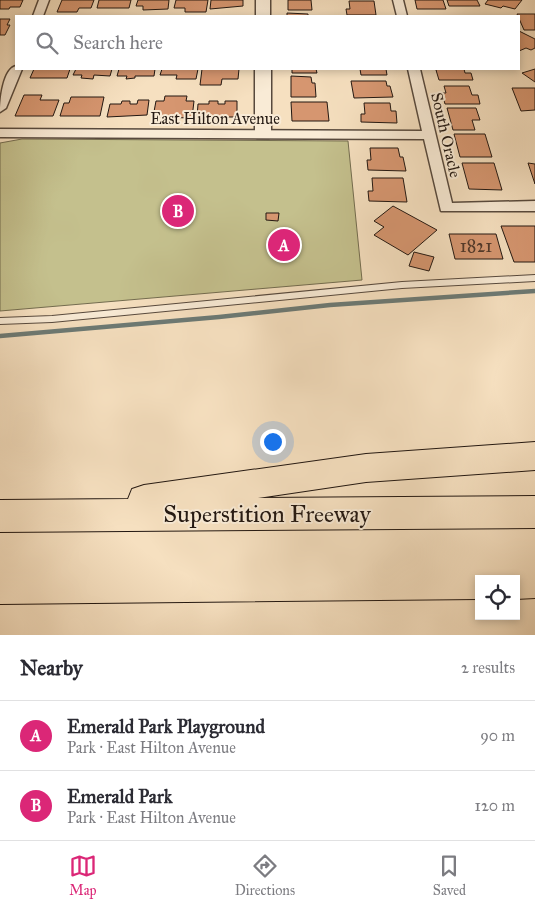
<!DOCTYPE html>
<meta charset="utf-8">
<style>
:root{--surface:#fff;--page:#f2f2f3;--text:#2b2b33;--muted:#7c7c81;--line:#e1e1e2;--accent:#db2777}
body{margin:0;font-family:"IM FELL Great Primer",serif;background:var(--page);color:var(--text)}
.controls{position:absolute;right:15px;bottom:15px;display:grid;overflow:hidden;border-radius:0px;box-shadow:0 2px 8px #0003}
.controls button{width:45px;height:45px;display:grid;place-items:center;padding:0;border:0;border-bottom:1px solid var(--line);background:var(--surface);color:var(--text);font:25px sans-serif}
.you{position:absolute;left:272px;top:441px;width:18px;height:18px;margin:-12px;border:4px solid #fff;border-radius:50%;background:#1a73e8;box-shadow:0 0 0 8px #1a73e833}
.badge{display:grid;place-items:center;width:32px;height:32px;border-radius:50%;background:var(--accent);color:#fff;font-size:16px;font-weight:700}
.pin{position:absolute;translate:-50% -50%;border:2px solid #fff;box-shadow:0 1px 5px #0006}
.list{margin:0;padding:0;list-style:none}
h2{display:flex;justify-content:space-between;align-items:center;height:65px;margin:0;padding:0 20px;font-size:21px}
h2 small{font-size:16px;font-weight:400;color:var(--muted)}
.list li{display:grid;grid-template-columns:32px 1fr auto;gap:15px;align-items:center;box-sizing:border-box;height:70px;padding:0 20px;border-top:1px solid var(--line)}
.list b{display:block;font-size:19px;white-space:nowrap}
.list p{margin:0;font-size:16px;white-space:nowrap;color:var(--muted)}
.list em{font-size:16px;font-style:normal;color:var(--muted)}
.icon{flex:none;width:28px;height:28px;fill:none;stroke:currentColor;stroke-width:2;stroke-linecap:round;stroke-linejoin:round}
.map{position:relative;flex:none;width:535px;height:635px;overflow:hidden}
.search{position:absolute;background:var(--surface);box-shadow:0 2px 8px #0003;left:15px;right:15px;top:15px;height:55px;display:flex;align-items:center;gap:12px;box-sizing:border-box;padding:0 18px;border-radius:0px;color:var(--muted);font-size:19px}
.sheet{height:205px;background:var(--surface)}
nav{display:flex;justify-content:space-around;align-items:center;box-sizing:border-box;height:70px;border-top:1px solid var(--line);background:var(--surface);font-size:14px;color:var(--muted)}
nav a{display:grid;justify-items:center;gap:2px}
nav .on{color:var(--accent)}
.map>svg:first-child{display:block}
.green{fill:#c4c08d;stroke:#736c4f}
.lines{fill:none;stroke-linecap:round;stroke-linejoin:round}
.stream{stroke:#6c7a75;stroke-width:4.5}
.building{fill:#d69670;stroke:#221711}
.service-casing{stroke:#57493d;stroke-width:2}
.minor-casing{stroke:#57493d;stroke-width:3}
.tertiary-casing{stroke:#57493d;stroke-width:3}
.motorway-casing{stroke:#221711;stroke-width:2}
.service{fill:#f9ebd6;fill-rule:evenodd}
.minor{fill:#f9ebd6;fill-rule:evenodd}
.tertiary{fill:#f9ebd6;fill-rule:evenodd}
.motorway{fill:#f6e0c0;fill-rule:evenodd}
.labels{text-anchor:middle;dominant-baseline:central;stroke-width:4;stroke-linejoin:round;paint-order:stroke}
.far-street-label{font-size:16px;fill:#221711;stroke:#f9ebd6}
.number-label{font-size:18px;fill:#4f3729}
.near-street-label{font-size:24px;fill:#221711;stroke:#f9ebd6}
</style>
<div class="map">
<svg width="535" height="635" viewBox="0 0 535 635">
<rect width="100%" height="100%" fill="#f6e0c0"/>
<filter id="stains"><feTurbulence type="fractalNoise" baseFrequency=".004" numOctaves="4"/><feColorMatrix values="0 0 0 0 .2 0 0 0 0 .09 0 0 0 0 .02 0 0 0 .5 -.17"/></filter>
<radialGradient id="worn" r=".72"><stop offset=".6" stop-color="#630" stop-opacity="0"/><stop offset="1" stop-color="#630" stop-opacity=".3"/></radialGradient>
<path class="green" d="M 22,139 L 348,141 L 362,280 L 0,311 L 0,143 Z"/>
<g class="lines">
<path class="stream" d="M 0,336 L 219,317 L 330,305 L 535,291"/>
</g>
<path class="building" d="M 0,0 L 23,0 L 20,7 L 10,7 L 9,9 L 0,9 Z
M 62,0 L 94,0 L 91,8 L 79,8 L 77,12 L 57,12 Z
M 99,0 L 131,0 L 129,8 L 97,8 Z
M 138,0 L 169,0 L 168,9 L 143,10 L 143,6 L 136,6 Z
M 176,0 L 208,0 L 206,12 L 185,12 L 185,8 L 174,8 Z
M 211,0 L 243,0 L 243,6 L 210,9 Z
M 288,0 L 311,0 L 312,10 L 288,10 Z
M 415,0 L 443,0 L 446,9 L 417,9 Z
M 447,0 L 477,0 L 480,6 L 449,6 Z
M 488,0 L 522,0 L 515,9 L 503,6 L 501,8 L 485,4 Z
M 349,1 L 374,1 L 376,15 L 347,15 L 346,9 L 350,9 Z
M 287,13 L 308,14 L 308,16 L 287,16 Z
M 517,14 L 535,14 L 535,30 L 524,30 Z
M 0,19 L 10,19 L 7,25 L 10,25 L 5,35 L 0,35 Z
M 519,31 L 535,39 L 535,48 L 531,50 L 526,48 L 519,51 Z
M 34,69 L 70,69 L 67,78 L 30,78 Z
M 76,69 L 112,69 L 110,76 L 94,75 L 93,79 L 81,78 L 82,75 L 73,75 Z
M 119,69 L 155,69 L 154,76 L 135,76 L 135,78 L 126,79 L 127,76 L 117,76 Z
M 162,69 L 198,69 L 196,79 L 176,79 L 177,75 L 160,75 Z
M 202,69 L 239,69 L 238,79 L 222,79 L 221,85 L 200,85 Z
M 292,69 L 316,69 L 317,73 L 292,73 Z
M 360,69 L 386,69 L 387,75 L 361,75 Z
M 439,69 L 464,69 L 465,73 L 471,73 L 473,80 L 439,80 L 436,70 Z
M 535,69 L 535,82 L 522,73 Z
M 291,76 L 311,77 L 312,83 L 315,83 L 316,97 L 291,97 Z
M 351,81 L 386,81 L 387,86 L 390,86 L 393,97 L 354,98 Z
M 444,86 L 469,86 L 472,95 L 478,95 L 480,104 L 445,104 L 442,93 L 446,93 Z
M 512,88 L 535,88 L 535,110 L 521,111 Z
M 24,95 L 42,95 L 40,100 L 59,100 L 53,116 L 15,116 Z
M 165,96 L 187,96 L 186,101 L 194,101 L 192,118 L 153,117 L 156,101 L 164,101 Z
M 71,97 L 104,97 L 100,116 L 60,116 L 64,103 L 69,103 Z
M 138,100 L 149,100 L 147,115 L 107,117 L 110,104 L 121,104 L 122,101 L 130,101 L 130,104 L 137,104 Z
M 209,101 L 218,101 L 218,104 L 225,104 L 225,101 L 237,101 L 237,117 L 197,117 L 198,104 L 209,104 Z
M 291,102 L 327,102 L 329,121 L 292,121 Z
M 364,103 L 390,103 L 391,111 L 396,111 L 397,123 L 361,122 L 361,114 L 365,114 Z
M 447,108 L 476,108 L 480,120 L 472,120 L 475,130 L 453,130 Z
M 454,134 L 485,134 L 492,157 L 460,157 Z
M 370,148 L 398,148 L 400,157 L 403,157 L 406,171 L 368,170 L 367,160 L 371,160 Z
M 462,163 L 494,163 L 502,190 L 469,189 Z
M 528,163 L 535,164 L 535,184 Z
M 372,178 L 403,178 L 407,202 L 369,201 L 368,191 L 373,191 Z
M 393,206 L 437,230 L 408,255 L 374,235 L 384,227 L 374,221 Z
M 266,213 L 279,213 L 278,221 L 266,220 Z
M 501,226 L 535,226 L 535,262 L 514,262 Z
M 449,234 L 496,234 L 503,259 L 455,259 Z
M 414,252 L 434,257 L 429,271 L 409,266 Z"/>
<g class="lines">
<defs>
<path id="service" d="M 535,275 L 535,281 L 402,288 L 52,322 L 0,324 L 0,318 L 52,316 L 402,282 Z"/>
<path id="minor" d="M 39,0 L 49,0 L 43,16 L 33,16 Z
M 393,0 L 403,0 L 407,16 L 397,16 Z
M 16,66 L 16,69 L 22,69 L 6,108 L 0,112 C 0,100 3,69 16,66 Z
M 408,69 L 420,69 L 452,203 L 535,201 L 535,211 L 441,211 L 424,139 L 0,137 L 0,129 L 422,131 Z"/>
<path id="tertiary" d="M 256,0 L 270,0 L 270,16 L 256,16 Z
M 255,69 L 271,69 L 271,134 L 269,138 L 257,138 L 255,134 Z"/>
<path id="motorway" d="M 535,442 L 535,470 L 366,482 L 258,498 L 535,496 L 535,528 L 0,532 L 0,500 L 128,499 L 132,489 L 144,485 L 366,454 Z
M 535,599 L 535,635 L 0,635 L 0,605 L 479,600 L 479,616 L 516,616 L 516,600 Z"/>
</defs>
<use href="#service" class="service-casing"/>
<use href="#minor" class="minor-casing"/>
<use href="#tertiary" class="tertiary-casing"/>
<use href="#motorway" class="motorway-casing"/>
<use href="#service" class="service"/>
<use href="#minor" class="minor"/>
<use href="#tertiary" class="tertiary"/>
<use href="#motorway" class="motorway"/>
</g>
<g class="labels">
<g class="far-street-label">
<text x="215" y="118">East Hilton Avenue</text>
<text transform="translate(446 135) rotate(77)">South Oracle</text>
</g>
<g class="number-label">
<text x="476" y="246">1821</text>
</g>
<g class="near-street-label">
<text x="267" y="514">Superstition Freeway</text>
</g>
</g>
<rect width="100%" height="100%" filter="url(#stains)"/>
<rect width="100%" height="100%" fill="url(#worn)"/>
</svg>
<div class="controls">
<button><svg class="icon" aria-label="locate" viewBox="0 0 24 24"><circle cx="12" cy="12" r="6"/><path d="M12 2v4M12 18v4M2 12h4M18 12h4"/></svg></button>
</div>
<div class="you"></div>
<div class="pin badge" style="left:284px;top:245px">A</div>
<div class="pin badge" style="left:178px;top:211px">B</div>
<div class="search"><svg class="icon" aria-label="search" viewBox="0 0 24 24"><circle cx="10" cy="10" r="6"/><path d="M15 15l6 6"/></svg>Search here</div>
</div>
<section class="sheet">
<h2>Nearby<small>2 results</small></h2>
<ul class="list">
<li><span class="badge">A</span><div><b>Emerald Park Playground</b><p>Park · East Hilton Avenue</p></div><em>90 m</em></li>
<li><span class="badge">B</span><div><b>Emerald Park</b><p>Park · East Hilton Avenue</p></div><em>120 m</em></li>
</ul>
</section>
<nav>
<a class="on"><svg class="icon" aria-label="map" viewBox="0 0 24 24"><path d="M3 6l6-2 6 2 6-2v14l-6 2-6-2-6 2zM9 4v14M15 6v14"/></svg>Map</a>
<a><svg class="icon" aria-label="directions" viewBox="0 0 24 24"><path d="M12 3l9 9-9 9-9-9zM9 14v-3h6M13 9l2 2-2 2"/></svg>Directions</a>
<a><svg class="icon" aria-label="saved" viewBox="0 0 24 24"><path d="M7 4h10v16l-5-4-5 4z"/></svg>Saved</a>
</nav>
